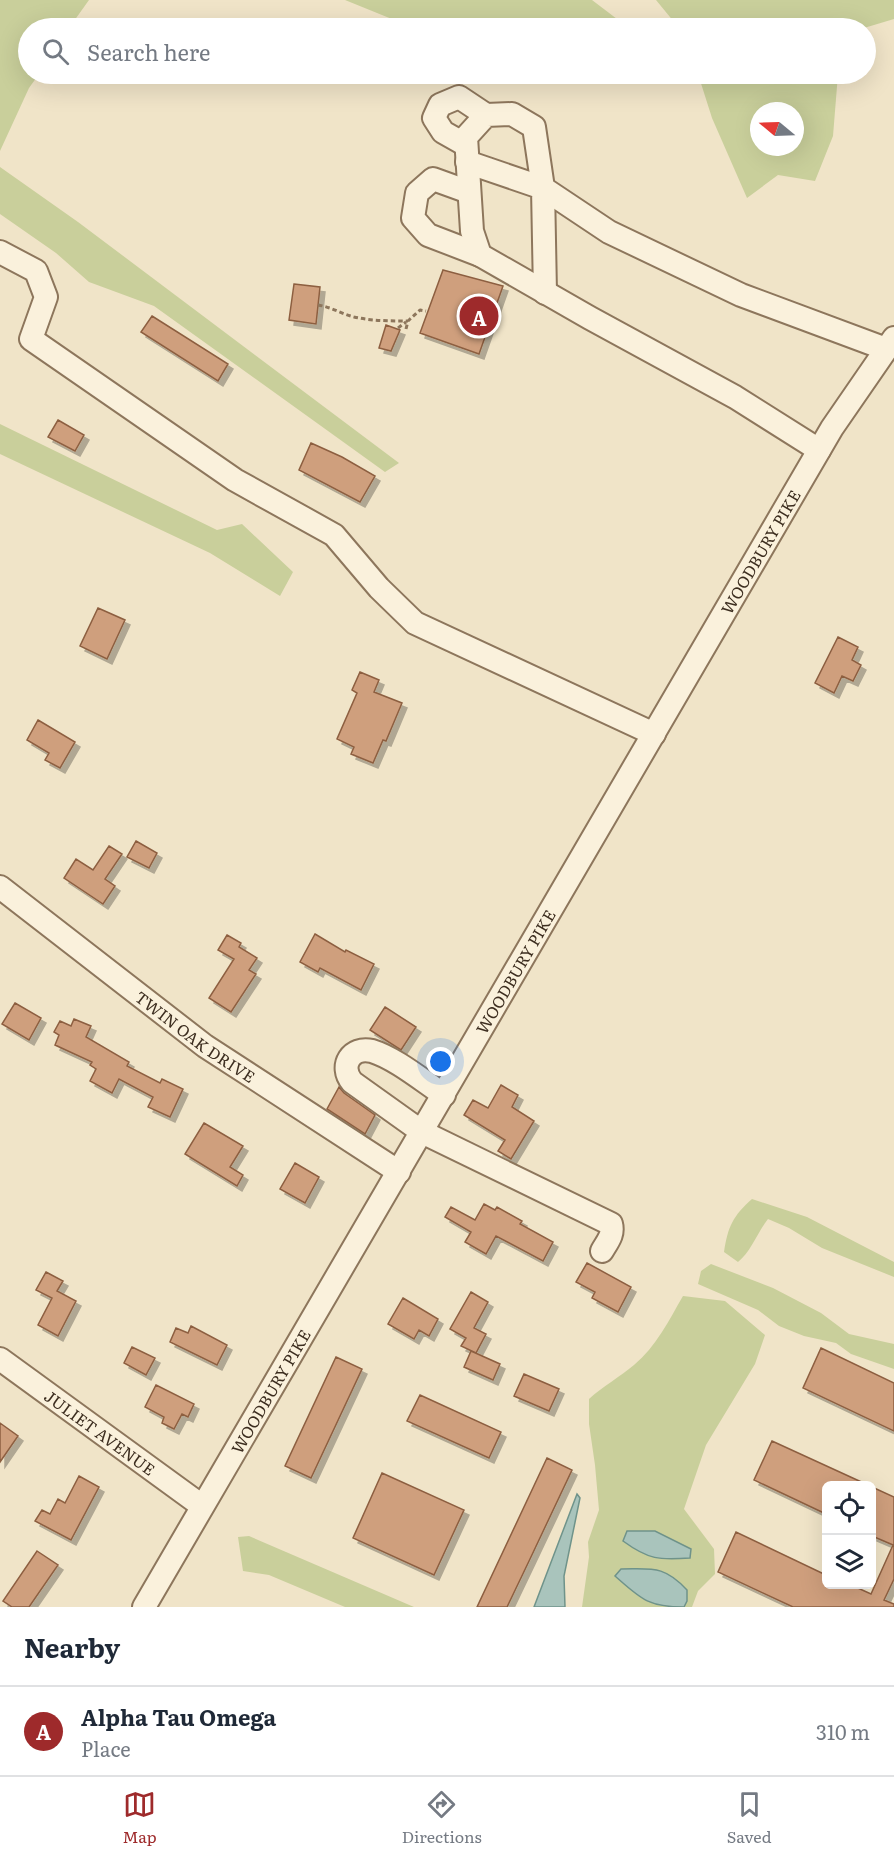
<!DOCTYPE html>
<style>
:root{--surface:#fff;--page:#f6f6f7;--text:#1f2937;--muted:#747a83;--line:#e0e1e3;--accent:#9e2a2b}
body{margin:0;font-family:Literata,serif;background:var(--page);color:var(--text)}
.controls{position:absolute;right:18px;bottom:18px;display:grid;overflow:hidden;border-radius:9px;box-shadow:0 6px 24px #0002}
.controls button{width:54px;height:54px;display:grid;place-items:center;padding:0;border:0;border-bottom:2px solid var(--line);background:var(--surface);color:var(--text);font:30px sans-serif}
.compass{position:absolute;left:750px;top:102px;width:54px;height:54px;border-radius:50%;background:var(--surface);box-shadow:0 6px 24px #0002;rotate:289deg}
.you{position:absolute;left:441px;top:1062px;width:21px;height:21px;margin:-15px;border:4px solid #fff;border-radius:50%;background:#1a73e8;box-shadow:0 0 0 9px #1a73e833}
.badge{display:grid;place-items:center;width:39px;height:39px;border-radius:50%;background:var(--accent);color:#fff;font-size:20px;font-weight:700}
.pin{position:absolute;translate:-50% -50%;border:3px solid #fff;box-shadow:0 2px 6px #0006}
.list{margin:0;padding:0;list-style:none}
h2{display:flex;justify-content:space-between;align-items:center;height:78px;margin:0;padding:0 24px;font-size:26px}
h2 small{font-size:20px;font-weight:400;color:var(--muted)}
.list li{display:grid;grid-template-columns:39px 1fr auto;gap:18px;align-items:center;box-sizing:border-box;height:90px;padding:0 24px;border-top:2px solid var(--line)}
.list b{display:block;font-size:22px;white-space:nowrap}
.list p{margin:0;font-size:20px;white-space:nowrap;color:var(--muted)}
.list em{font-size:20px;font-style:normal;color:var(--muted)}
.icon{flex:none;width:33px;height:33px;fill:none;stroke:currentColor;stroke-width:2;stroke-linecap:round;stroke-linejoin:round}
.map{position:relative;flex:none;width:894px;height:1607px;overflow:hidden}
.search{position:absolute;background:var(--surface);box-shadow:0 6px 24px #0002;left:18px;right:18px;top:18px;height:66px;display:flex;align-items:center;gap:15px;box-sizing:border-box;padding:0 21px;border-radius:33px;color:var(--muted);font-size:22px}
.sheet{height:168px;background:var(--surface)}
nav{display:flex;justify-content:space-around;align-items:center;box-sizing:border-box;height:84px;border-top:2px solid var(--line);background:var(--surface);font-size:16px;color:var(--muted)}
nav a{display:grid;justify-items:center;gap:3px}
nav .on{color:var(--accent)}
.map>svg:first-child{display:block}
.green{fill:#c9cf9b;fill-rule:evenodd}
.water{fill:#a9c4bc;stroke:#6f938a;stroke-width:1.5}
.building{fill:#cf9f7d;stroke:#8d5f41;stroke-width:1.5;filter:url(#shadow)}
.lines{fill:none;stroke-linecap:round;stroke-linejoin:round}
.minor-casing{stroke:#8d765c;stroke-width:26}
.path{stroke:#8d765c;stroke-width:3;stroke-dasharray:4.5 3;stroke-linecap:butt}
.minor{stroke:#faf1dc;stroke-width:22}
.labels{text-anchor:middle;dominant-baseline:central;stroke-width:6;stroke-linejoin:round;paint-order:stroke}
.street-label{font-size:16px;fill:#3d2e20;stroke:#f7eed8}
</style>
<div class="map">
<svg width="894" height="1607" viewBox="0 0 894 1607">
<defs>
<filter id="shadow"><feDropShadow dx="5" dy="5" stdDeviation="0" flood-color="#0004"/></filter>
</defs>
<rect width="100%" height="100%" fill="#f0e4c8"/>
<path class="green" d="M 0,0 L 89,0 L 69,28 L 28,28 L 28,74 L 39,74 L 29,88 L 0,151 Z
M 345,0 L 592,0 L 617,19 L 613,28 L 524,28 L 498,18 L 482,28 L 414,28 Z
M 656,0 L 894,0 L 894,19 L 864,28 L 679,28 Z
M 698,74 L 838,74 L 833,136 L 815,181 L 778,175 L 747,198 L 712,118 ZM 759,111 L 795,111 L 795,147 L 759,147 Z
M 0,167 L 78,222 L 399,463 L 385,472 L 154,306 L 89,282 L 56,253 L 0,214 Z
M 0,424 L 217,530 L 242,524 L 293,572 L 280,596 L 210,553 L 0,454 Z
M 752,1199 L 807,1217 L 894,1262 L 894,1277 L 822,1248 L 789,1228 L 768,1219 C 757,1233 751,1252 738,1262 L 724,1252 C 728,1226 733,1216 752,1199 Z
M 711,1264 L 773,1288 L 821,1313 L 849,1334 L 894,1344 L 894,1369 L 851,1354 L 836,1343 L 804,1336 L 779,1326 L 758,1310 L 698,1284 L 701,1271 Z
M 683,1296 L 725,1301 L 765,1335 L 755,1364 L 706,1445 L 684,1509 L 714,1549 L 715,1574 L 698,1591 L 692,1607 L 582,1607 L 589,1557 L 588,1542 L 599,1510 L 595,1465 L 589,1424 L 589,1399 C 603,1386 620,1377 634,1365 C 656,1347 669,1320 683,1296 Z
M 249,1536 L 414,1607 L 345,1607 L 269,1575 L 243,1571 L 238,1537 Z"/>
<path class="water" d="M 577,1494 L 580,1498 L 564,1576 L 565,1607 L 534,1607 Z
M 627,1531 L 655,1531 L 691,1549 L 690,1558 C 659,1560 649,1560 623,1541 Z
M 621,1569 C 652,1569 664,1565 687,1590 L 687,1601 L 684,1607 C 648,1607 641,1599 615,1576 Z"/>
<path class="building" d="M 443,270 L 503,286 L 479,354 L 420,333 Z
M 294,284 L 320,287 L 316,324 L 289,320 Z
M 152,316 L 228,364 L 218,381 L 141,332 Z
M 386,325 L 400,330 L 391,351 L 379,348 Z
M 58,420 L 84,435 L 75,451 L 48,437 Z
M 311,443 L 342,457 L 375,476 L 360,502 L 299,470 Z
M 98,608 L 125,620 L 107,659 L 80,646 Z
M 838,637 L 858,647 L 852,660 L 861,665 L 853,681 L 842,676 L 834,693 L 815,683 Z
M 360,672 L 379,680 L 374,692 L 402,703 L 386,741 L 383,740 L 373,763 L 351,754 L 354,747 L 337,739 L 357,693 L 352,690 Z
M 38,720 L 75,742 L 60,768 L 45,760 L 49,753 L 27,740 Z
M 136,841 L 157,853 L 149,868 L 127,857 Z
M 109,846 L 122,854 L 105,879 L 115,886 L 103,904 L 64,878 L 76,859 L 93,870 Z
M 315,934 L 345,952 L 346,950 L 374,964 L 361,990 L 320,968 L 318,972 L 300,962 Z
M 227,935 L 241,943 L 239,947 L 257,958 L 249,970 L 256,974 L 231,1012 L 209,998 L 234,959 L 218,950 Z
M 15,1003 L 41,1018 L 29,1040 L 2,1024 Z
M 385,1007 L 416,1027 L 401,1050 L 370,1030 Z
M 74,1019 L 91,1026 L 86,1037 L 129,1062 L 127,1066 L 160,1083 L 162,1079 L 183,1089 L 170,1117 L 148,1107 L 153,1097 L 119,1079 L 112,1093 L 90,1081 L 96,1069 L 90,1065 L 92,1062 L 55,1045 L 59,1035 L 54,1032 L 60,1021 L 71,1026 Z
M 501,1085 L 518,1095 L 512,1107 L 534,1121 L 511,1159 L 498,1151 L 505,1140 L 464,1115 L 473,1100 L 488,1108 Z
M 339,1087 L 344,1093 L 375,1115 L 365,1134 L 327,1109 Z
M 204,1123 L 243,1146 L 230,1167 L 243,1175 L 237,1186 L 185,1154 Z
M 295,1163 L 319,1177 L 305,1203 L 280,1189 Z
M 484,1204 L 495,1210 L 497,1207 L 522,1221 L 520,1224 L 553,1242 L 543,1261 L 496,1236 L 486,1254 L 465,1242 L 471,1232 L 445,1217 L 451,1207 L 475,1220 Z
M 587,1263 L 631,1287 L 618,1312 L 592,1298 L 595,1292 L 576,1282 Z
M 46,1272 L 63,1281 L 57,1291 L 76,1301 L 58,1336 L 38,1325 L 52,1298 L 36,1290 Z
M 471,1292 L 488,1302 L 474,1328 L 486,1334 L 476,1353 L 461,1346 L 466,1338 L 450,1329 Z
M 403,1298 L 438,1319 L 429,1336 L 419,1330 L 414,1339 L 388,1324 Z
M 191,1326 L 227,1345 L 217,1365 L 170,1342 L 176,1328 L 188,1333 Z
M 132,1347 L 155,1358 L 146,1375 L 124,1363 Z
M 821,1348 L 894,1383 L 894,1431 L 803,1388 Z
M 471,1351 L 500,1364 L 493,1380 L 464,1367 Z
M 336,1357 L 362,1369 L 311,1478 L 285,1466 Z
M 524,1374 L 559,1389 L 549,1411 L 514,1396 Z
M 156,1385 L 194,1404 L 188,1417 L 182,1414 L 174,1429 L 162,1423 L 164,1417 L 145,1407 Z
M 420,1395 L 501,1432 L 489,1458 L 407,1421 Z
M 0,1423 L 18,1436 L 0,1462 Z
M 772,1441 L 868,1485 L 826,1485 L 826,1514 L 754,1480 Z
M 547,1458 L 572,1470 L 530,1559 L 507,1607 L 477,1607 Z
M 382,1473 L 464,1510 L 434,1575 L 353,1538 Z
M 79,1476 L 99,1487 L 71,1540 L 35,1521 L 42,1510 L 50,1514 L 58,1499 L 65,1503 Z
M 872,1487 L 894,1497 L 894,1579 L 884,1600 L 894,1604 L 894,1607 L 793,1607 L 718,1572 L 736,1532 L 826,1575 L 826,1584 L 849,1584 L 871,1594 L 893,1545 L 872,1536 Z
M 37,1551 L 58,1565 L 29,1607 L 12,1607 L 3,1601 Z"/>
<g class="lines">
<defs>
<g id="minor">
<path d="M 466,145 L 443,132 L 434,118 L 440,105 L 459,97 L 486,115"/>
<path d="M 467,162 L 543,188 L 545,293"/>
<path d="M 469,192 L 433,179 L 417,193 L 413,218 L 428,235 L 480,255"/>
<path d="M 0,252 L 36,271 L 46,297 L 31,339 L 235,480 L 334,535 L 379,588 L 415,623 L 654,734"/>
<path d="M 819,450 L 735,397 L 590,318 L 480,255 L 472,231 L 466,137 L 486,115 L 512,114 L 534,127 L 543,188 L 609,232 L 741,295 L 886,349"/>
<path id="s1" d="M 0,887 L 205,1046 L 399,1172"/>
<path d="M 444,1095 C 423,1081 395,1058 372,1051 C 351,1046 339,1066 352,1082 L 422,1132 L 611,1224 C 614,1235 607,1242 602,1251"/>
<path id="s2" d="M 0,1359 L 202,1506"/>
<path id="s3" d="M 144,1607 L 832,428 L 894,338"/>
</g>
</defs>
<use href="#minor" class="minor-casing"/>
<path class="path" d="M 318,305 C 331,307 342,314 354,317 C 372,321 390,321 408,321
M 398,328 L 406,322
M 406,329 L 408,321 L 420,310 L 426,311"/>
<use href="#minor" class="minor"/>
</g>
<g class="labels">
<g class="street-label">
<text stroke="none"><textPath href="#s3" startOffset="1222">WOODBURY PIKE</textPath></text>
<text stroke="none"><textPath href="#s3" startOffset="736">WOODBURY PIKE</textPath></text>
<text stroke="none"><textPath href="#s1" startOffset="246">TWIN OAK DRIVE</textPath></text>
<text stroke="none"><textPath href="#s3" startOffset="250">WOODBURY PIKE</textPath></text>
<text stroke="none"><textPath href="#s2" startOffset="124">JULIET AVENUE</textPath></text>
</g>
</g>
</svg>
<div class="controls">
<button><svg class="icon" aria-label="locate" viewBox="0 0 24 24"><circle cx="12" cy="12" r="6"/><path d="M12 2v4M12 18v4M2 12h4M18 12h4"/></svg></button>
<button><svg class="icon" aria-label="layers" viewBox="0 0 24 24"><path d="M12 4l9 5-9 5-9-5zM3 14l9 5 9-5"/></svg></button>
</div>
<svg class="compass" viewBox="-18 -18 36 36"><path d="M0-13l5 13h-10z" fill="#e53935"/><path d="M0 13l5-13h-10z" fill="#747a83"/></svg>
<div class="you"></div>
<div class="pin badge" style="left:479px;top:316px">A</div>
<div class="search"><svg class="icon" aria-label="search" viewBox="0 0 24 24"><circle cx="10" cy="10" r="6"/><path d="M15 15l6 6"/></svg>Search here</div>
</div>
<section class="sheet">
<h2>Nearby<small></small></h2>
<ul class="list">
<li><span class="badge">A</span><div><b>Alpha Tau Omega</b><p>Place</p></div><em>310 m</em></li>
</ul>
</section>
<nav>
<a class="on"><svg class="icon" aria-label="map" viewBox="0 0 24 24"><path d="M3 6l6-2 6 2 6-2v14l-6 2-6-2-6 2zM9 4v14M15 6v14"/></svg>Map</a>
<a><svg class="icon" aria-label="directions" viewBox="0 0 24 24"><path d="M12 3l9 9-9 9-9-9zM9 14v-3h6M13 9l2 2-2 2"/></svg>Directions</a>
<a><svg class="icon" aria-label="saved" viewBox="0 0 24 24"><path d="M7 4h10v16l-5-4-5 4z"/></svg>Saved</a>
</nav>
